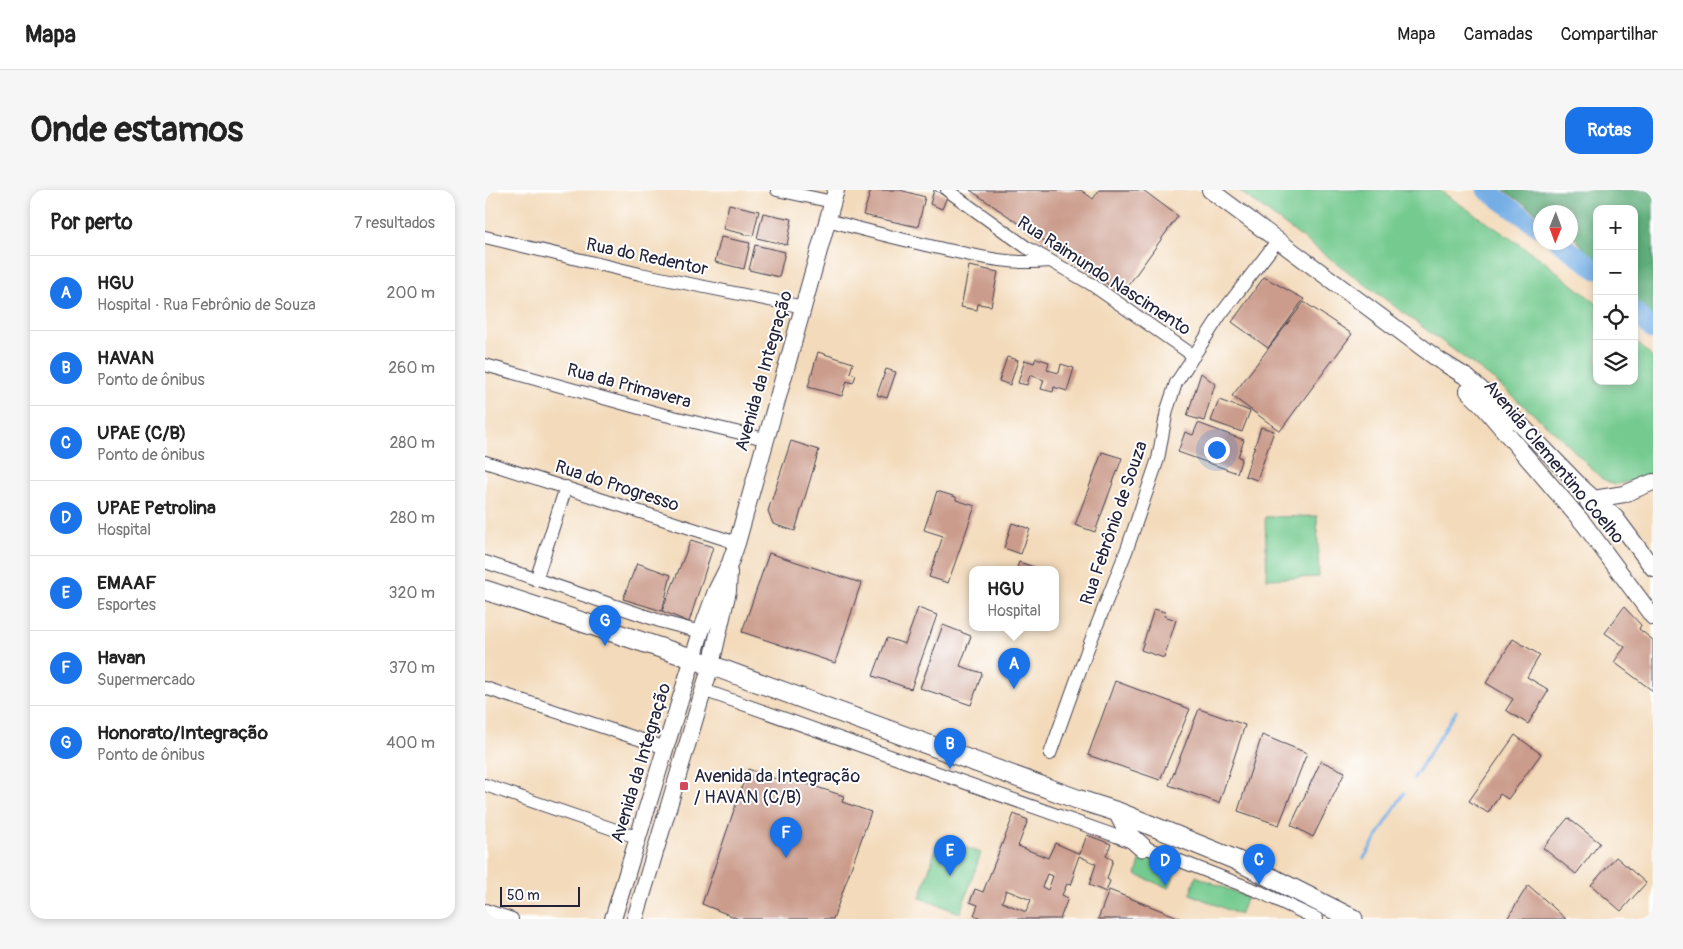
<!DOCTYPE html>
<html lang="pt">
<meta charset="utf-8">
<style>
:root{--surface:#fff;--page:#f6f6f6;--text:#222;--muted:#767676;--line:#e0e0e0;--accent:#1a73e8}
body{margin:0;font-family:Pangolin,sans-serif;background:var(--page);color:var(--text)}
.controls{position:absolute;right:15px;top:15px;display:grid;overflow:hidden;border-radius:10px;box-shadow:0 2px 8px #0003}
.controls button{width:45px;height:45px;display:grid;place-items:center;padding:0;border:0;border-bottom:1px solid var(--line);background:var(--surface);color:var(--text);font:25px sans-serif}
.compass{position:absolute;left:1048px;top:15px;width:45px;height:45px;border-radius:50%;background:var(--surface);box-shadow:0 2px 8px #0003;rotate:181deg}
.scale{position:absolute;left:15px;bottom:12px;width:80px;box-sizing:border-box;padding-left:5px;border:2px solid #22223b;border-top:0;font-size:14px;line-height:18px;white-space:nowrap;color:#22223b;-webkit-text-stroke:4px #fff;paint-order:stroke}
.you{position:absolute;left:731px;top:259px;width:18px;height:18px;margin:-12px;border:4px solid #fff;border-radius:50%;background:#1a73e8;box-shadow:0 0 0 8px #1a73e833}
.badge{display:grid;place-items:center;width:32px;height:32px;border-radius:50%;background:var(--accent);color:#fff;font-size:16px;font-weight:700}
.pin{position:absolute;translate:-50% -41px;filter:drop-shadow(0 1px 2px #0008)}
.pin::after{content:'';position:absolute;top:26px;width:18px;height:15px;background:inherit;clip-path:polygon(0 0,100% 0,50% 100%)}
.popup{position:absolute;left:484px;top:376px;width:90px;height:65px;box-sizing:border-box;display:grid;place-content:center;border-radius:10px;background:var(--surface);filter:drop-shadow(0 1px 4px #0005);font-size:16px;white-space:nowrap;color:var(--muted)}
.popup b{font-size:19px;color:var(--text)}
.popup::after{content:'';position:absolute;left:50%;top:100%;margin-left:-10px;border:10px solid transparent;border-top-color:var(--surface)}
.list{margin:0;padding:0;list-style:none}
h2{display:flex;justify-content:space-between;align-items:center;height:65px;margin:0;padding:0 20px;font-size:21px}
h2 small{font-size:16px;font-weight:400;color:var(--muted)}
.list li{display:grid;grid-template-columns:32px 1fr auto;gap:15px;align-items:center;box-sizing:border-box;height:75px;padding:0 20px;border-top:1px solid var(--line)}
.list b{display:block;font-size:19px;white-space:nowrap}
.list p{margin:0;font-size:16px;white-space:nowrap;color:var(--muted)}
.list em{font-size:16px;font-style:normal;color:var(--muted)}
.icon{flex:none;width:28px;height:28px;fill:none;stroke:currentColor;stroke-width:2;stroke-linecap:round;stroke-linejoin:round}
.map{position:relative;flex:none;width:1168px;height:729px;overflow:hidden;border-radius:15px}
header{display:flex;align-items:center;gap:30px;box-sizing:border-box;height:70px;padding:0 25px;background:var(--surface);border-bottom:1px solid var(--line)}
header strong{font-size:24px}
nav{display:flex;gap:28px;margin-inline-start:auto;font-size:18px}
.intro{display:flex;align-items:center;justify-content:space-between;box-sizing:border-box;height:120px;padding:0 30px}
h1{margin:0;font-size:35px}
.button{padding:12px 22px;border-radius:15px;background:var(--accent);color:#fff;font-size:18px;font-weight:700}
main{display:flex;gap:30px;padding:0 30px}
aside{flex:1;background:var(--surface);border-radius:15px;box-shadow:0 2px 8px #0003}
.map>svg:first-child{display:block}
.green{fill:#74ca8f;stroke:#4b7665}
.forest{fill:#5fae7a;stroke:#40685a}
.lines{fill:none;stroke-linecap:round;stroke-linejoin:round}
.stream{stroke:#74aee5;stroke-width:3}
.river{stroke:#74aee5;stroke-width:19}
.building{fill:#cb9b8b;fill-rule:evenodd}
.minor-casing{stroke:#413e4e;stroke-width:14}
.major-casing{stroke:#413e4e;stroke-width:18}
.highway-casing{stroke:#413e4e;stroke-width:21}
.minor{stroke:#fff;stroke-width:12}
.major{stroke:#fff;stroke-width:16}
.highway{stroke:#fff;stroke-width:19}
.poi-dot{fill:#d1495b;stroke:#fff;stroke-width:2}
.labels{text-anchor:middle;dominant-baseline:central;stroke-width:4;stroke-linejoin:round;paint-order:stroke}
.street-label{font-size:18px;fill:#22223b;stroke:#fff}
.poi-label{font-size:18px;fill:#22223b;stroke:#fff;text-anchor:start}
</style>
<header>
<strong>Mapa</strong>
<nav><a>Mapa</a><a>Camadas</a><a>Compartilhar</a></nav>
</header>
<div class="intro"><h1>Onde estamos</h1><a class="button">Rotas</a></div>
<main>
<aside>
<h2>Por perto<small>7 resultados</small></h2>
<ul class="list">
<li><span class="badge">A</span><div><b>HGU</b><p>Hospital · Rua Febrônio de Souza</p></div><em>200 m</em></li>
<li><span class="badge">B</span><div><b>HAVAN</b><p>Ponto de ônibus</p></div><em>260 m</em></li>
<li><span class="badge">C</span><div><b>UPAE (C/B)</b><p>Ponto de ônibus</p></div><em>280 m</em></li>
<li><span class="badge">D</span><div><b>UPAE Petrolina</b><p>Hospital</p></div><em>280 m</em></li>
<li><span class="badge">E</span><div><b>EMAAF</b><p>Esportes</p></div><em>320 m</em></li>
<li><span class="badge">F</span><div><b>Havan</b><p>Supermercado</p></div><em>370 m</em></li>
<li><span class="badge">G</span><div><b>Honorato/Integração</b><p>Ponto de ônibus</p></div><em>400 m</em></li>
</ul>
</aside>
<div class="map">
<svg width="1168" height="729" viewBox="0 0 1168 729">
<rect width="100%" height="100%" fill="#fff"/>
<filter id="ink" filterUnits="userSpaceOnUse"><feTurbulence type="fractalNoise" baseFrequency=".02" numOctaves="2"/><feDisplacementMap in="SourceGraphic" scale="10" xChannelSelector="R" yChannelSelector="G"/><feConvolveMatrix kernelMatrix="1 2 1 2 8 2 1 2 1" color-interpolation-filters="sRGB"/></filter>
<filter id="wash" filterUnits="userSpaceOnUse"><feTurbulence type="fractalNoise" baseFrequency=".0096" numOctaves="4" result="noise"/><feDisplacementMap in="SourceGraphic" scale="20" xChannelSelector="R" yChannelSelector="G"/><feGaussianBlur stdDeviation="1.12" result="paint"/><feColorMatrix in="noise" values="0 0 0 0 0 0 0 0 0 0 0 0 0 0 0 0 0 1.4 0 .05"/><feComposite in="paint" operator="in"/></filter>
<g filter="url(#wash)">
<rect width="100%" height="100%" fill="#f3daba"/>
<path class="green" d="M 753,0 L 954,0 L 1056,69 L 1112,114 L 1112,191 L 1149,191 L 1149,149 L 1168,168 L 1168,282 L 1153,289 L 1129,295 L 1116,288 L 1076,248 L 1009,190 Z
M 832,326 L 834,387 L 782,389 L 780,327 Z
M 454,648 L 496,663 L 475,723 L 435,708 Z
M 657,664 L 692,678 L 684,698 L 651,685 Z
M 711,686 L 762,707 L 755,725 L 705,704 Z"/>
<path class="forest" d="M 1019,0 L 1168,0 L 1168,132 L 1160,121 L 1149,112 L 1149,19 L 1112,19 L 1112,73 L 1086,44 L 1086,22 L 1056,22 L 1055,25 Z"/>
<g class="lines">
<path class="stream" d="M 929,588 L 971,521
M 879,668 L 919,603"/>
<path class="river" d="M 1001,0 L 1056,39
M 1074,52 L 1112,80
M 1149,120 L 1168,141"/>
</g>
<g id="blocks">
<path class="building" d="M 386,0 L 415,0 L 440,7 L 433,37 L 378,25 Z
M 449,0 L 462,7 L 457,19 L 445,14 Z
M 485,0 L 596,0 L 608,9 L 614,0 L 658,0 L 693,26 L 637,104 Z
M 244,14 L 274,21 L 268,46 L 238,39 Z
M 278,23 L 307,29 L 302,55 L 272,48 Z
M 236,47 L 265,53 L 259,79 L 230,72 Z
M 270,55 L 300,62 L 294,87 L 264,80 Z
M 484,76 L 513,82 L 506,116 L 493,114 L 492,120 L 476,117 Z
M 779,87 L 819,109 L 783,158 L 747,132 Z
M 819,112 L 867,144 L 795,241 L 747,206 Z
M 333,162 L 368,173 L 365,183 L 371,185 L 368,193 L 362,191 L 357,206 L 323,197 Z
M 522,167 L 533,170 L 525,195 L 514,191 Z
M 551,168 L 564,172 L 562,180 L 574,183 L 576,174 L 589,178 L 582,201 L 569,197 L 568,202 L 556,199 L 559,190 L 545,185 L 542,195 L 533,193 L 540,170 L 549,173 Z
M 401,179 L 411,182 L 402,208 L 392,205 Z
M 716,183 L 730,194 L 719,231 L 702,226 Z
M 734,210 L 765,221 L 757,242 L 726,231 Z
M 713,233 L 759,250 L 753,267 L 757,268 L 752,283 L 693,262 L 700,242 L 708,245 Z
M 776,237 L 789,241 L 772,290 L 760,286 Z
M 306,251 L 334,260 L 310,341 L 288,334 L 283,321 Z
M 617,262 L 637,268 L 610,342 L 590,335 Z
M 452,301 L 471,307 L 471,310 L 490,316 L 463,393 L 444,387 L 458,346 L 439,340 Z
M 527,333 L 545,339 L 536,364 L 519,358 Z
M 206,350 L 228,357 L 204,432 L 177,421 Z
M 284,363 L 376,393 L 350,473 L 257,442 Z
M 534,372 L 552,378 L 551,380 L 531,380 Z
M 152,373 L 186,385 L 177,421 L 138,409 Z
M 1139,417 L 1156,435 L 1154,439 L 1168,450 L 1168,501 L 1129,472 L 1140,457 L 1120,443 Z
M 433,418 L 452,425 L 426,499 L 388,486 L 402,448 L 420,454 Z
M 669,419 L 680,422 L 679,426 L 691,430 L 679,468 L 656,460 Z
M 458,435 L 486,446 L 475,476 L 497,483 L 486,515 L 435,498 Z
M 1028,449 L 1055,465 L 1042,487 L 1064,500 L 1043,534 L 1021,520 L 1028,509 L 1001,493 Z
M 630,491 L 705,519 L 675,590 L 603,565 Z
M 714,519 L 760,535 L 734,613 L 684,595 Z
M 777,545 L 822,563 L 794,635 L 753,621 Z
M 1030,545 L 1056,564 L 1023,609 L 1015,604 L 1003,623 L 984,611 Z
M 836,571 L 860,582 L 828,647 L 806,635 Z
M 263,579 L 291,589 L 292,584 L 359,606 L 357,612 L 386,622 L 348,729 L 254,729 L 217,714 Z
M 529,624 L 543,630 L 533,656 L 563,668 L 570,653 L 595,664 L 602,645 L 626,654 L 621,666 L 628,670 L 622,689 L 625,691 L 621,702 L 604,695 L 611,674 L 594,666 L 588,683 L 590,684 L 586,695 L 582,694 L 577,705 L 583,708 L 575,729 L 498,729 L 489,725 L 493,715 L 485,712 L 490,699 L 498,702 ZM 562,684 L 568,686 L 563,700 L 557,697 ZM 521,700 L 546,710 L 541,722 L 517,712 Z
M 1083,628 L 1115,653 L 1091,684 L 1058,658 Z
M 1131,667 L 1161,693 L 1136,721 L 1106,695 Z
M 1043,695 L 1059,709 L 1081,729 L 1022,729 Z
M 624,700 L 698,729 L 613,729 Z"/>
</g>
</g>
<g filter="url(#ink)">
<use href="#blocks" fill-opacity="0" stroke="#413e4e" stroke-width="1"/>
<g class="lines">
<defs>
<path id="minor" d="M 292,0 L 348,12
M 462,0 L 541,57 L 606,94 L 709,166
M 343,30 C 381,41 419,50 458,59 C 494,67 527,75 564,71
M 0,47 L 155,84 L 319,117
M 0,175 L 176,224 L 280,249
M 0,272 L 252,353
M 0,372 L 178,432 L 216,442
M 51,390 L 81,297
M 0,498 L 181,558
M 218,500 L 631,646 L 775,702 L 832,729
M 565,564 L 603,458 L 642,359 L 673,269 L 682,220 L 691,193 L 736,124 L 793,50
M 0,595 L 154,648
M 0,720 L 27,729"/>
<path id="major" d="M 725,0 L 954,170 L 983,188 L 1035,234 L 1098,299 L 1130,327 L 1168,378
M 983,201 L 997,215 L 1099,334 L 1168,427
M 1103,312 L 1109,309 L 1139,304 L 1168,292
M 128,729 L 216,442 L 231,401 L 245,373 L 252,353 L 351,0
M 150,729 L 226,475 L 243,401 L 244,382"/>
<path id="highway" d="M 0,400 L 209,469 L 592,609 L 633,622 L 751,670 L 868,729
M 633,622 L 645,646 L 657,657"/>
</defs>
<use href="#minor" class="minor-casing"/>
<use href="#major" class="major-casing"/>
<use href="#highway" class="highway-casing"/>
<use href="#minor" class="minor"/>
<use href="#major" class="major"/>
<use href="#highway" class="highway"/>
</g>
</g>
<rect class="poi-dot" x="194" y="591" width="10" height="10" rx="2.5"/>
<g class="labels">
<g class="street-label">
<text transform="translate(162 67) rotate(12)">Rua do Redentor</text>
<text transform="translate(619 86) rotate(33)">Rua Raimundo Nascimento</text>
<text transform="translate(279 181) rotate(-74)">Avenida da Integração</text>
<text transform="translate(144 196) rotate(15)">Rua da Primavera</text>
<text transform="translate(1069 272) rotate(50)">Avenida Clementino Coelho</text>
<text transform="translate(132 296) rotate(18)">Rua do Progresso</text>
<text transform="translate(629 333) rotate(-71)">Rua Febrônio de Souza</text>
<text transform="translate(156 573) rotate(-73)">Avenida da Integração</text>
</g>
<g class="poi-label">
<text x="209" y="586">Avenida da Integração<tspan x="209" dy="21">/ HAVAN (C/B)</tspan></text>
</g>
</g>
</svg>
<div class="controls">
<button>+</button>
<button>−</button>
<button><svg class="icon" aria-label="locate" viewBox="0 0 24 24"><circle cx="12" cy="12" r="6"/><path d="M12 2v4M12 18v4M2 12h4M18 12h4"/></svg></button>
<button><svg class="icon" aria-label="layers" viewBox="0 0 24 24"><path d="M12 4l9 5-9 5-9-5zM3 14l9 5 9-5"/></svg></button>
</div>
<svg class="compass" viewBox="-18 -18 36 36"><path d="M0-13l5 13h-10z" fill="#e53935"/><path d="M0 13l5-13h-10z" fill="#767676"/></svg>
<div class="scale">50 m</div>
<div class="you"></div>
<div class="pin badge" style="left:529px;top:499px">A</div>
<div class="popup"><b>HGU</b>Hospital</div>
<div class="pin badge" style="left:465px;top:579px">B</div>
<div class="pin badge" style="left:774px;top:695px">C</div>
<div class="pin badge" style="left:680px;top:696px">D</div>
<div class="pin badge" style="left:465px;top:686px">E</div>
<div class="pin badge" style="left:301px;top:668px">F</div>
<div class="pin badge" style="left:120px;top:456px">G</div>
</div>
</main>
